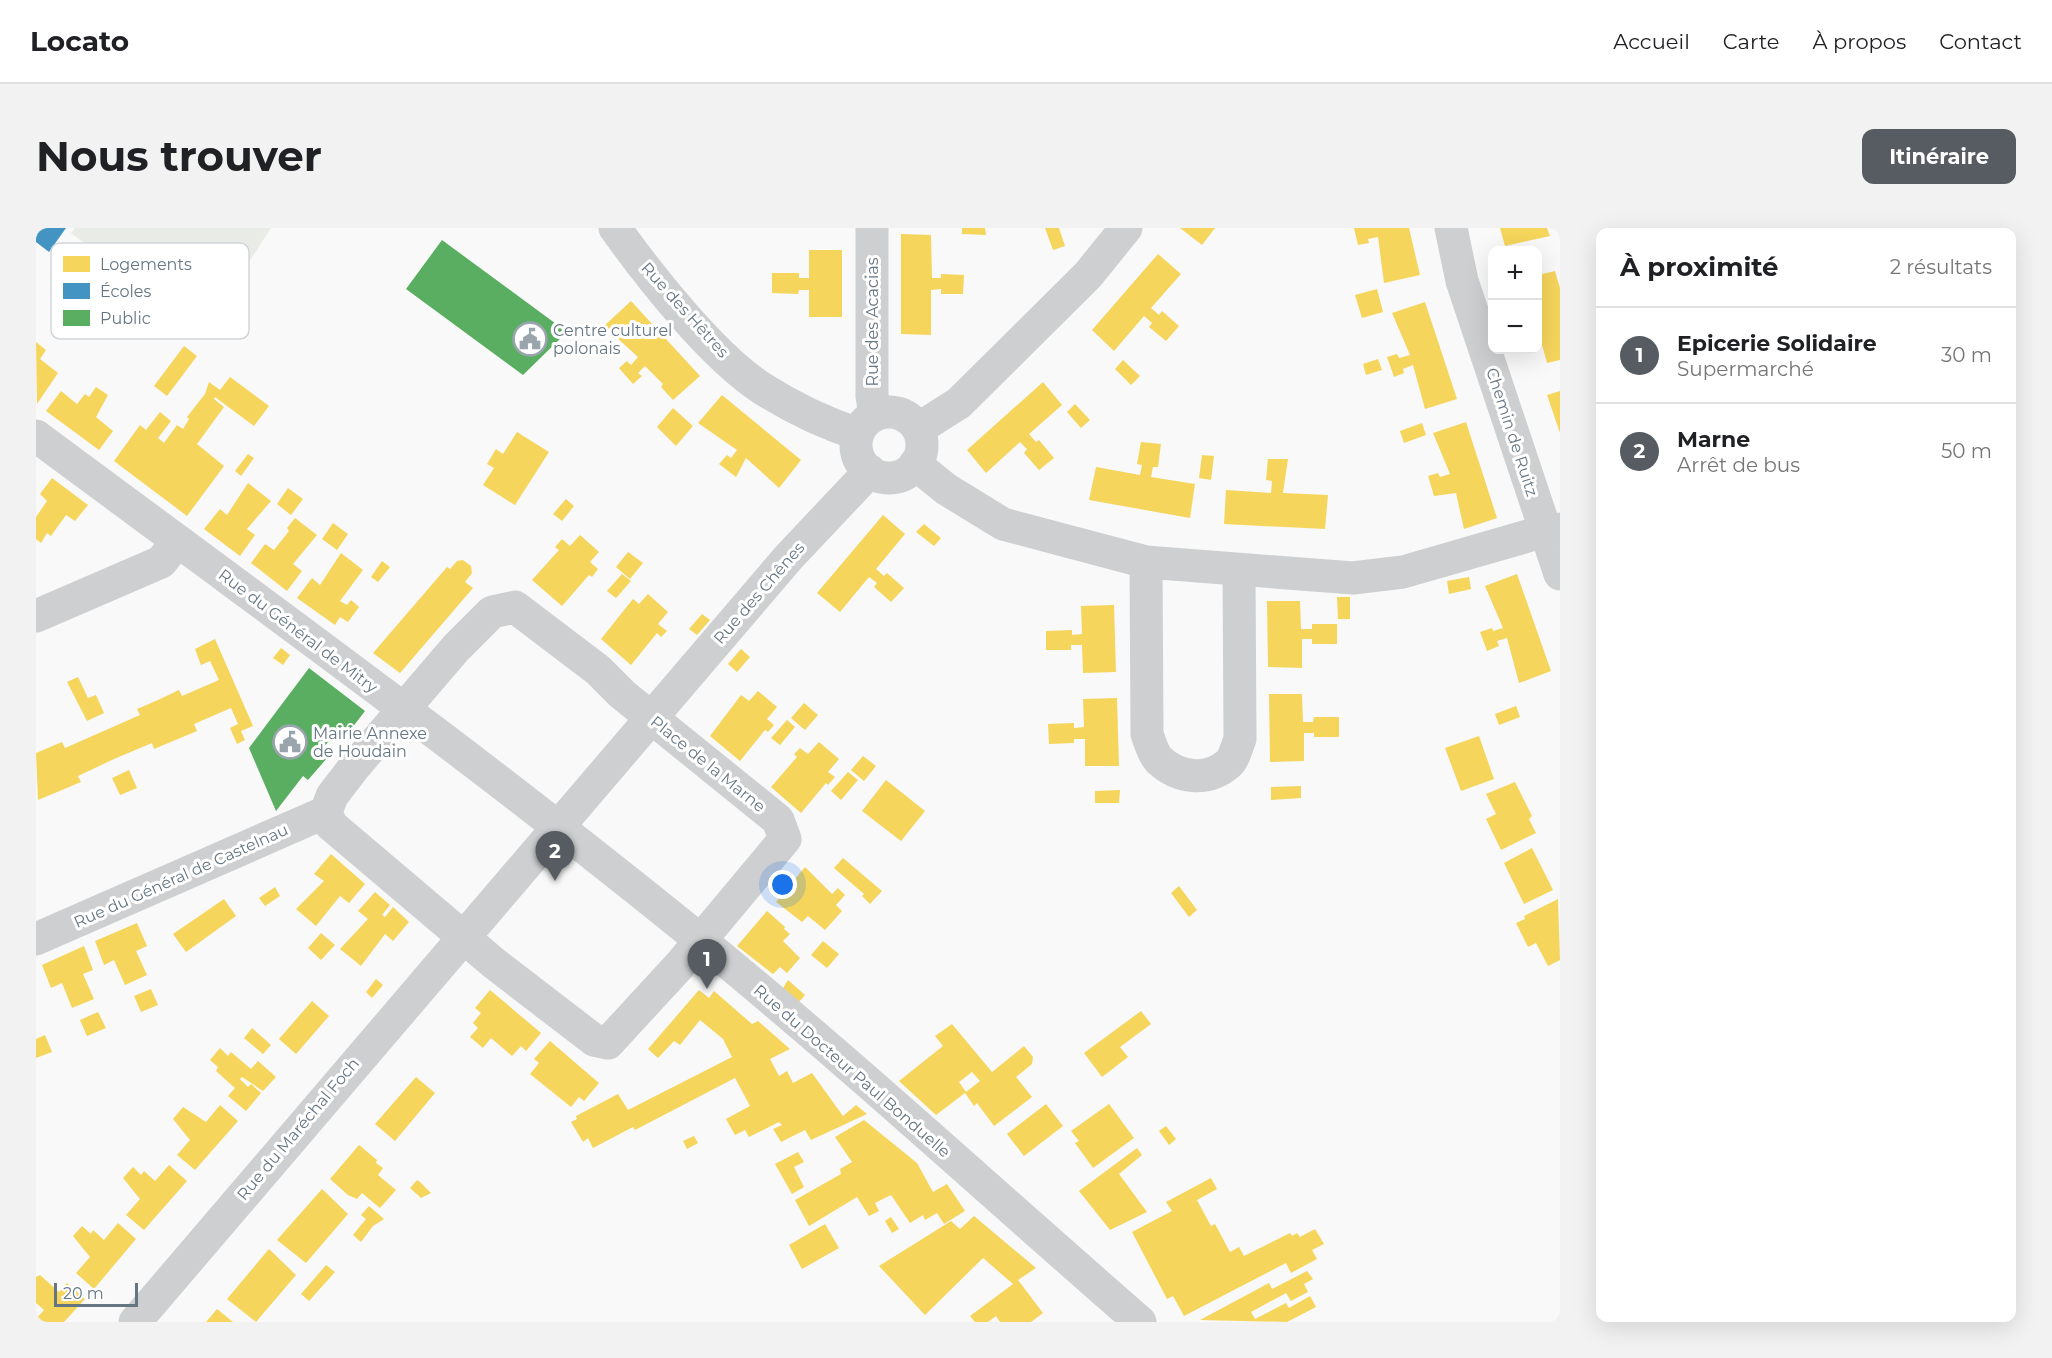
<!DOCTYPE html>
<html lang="fr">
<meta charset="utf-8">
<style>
:root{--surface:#fff;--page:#f2f2f2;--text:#202124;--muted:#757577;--line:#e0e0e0;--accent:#565c61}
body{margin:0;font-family:Montserrat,sans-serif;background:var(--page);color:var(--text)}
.controls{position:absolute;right:18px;top:18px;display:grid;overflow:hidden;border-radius:12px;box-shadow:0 6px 24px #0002}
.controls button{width:54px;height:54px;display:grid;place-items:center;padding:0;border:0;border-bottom:2px solid var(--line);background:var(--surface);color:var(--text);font:30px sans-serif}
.scale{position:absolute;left:18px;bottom:15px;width:84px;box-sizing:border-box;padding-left:6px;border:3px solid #657683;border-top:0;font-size:16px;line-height:21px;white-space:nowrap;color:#657683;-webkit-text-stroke:4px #fff;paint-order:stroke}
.you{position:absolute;left:747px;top:657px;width:21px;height:21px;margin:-15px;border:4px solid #fff;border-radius:50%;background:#1a73e8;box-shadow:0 0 0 9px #1a73e833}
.badge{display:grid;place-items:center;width:39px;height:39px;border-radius:50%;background:var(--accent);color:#fff;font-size:20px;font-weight:700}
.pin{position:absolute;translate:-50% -50px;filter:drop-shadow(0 2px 3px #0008)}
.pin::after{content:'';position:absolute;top:32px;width:21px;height:18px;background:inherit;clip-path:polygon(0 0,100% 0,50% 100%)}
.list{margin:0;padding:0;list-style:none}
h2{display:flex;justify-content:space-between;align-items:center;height:78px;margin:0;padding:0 24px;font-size:26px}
h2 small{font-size:20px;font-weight:400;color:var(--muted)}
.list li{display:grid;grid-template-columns:39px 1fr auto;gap:18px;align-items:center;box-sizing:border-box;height:96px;padding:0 24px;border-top:2px solid var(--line)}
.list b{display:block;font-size:22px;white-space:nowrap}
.list p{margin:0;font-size:20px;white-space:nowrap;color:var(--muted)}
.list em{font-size:20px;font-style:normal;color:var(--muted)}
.map{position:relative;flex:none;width:1524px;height:1094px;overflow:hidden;border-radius:12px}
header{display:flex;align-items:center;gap:36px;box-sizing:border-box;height:84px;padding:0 30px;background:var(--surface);border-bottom:2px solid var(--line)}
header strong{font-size:28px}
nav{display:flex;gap:33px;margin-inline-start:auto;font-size:21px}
.intro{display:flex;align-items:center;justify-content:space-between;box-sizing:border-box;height:144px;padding:0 36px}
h1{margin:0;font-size:42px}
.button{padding:15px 27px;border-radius:12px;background:var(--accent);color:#fff;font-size:21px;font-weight:700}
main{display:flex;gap:36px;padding:0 36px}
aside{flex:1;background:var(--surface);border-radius:12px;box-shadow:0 6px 24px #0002}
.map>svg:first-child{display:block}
.green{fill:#e8ebe6}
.homes{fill:#f6d55c;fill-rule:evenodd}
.schools{fill:#4393c3}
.public{fill:#5aae61}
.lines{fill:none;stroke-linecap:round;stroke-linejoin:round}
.minor{stroke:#cecfd0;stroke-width:33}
.labels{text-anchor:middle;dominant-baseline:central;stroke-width:6;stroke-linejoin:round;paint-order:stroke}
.street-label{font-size:16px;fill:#657683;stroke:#fff}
.poi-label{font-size:16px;fill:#657683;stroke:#fff;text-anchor:start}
.key{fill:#fff;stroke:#d1d6da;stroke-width:1.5}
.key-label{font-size:16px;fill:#657683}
</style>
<header>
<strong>Locato</strong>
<nav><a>Accueil</a><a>Carte</a><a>À propos</a><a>Contact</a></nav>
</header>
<div class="intro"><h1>Nous trouver</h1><a class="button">Itinéraire</a></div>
<main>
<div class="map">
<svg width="1524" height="1094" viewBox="0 0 1524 1094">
<rect width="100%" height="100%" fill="#f9f9f9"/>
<path class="green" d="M 39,0 L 235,0 L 168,103 L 35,5 Z"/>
<path class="homes" d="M 926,0 L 949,0 L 950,7 L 926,6 Z
M 1009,0 L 1023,0 L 1029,18 L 1017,22 Z
M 1144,0 L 1179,0 L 1166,17 Z
M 1318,0 L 1373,0 L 1384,47 L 1348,55 L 1342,9 L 1332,11 L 1333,15 L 1322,17 Z
M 1464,0 L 1511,0 L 1514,8 L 1469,18 Z
M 865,6 L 895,7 L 896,50 L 905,50 L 905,46 L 928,47 L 927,66 L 905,66 L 905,61 L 895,62 L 895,107 L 865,106 Z
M 773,22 L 806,22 L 806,89 L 773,89 L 773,62 L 763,62 L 762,66 L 736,65 L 736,45 L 763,45 L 763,50 L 773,50 Z
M 1122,26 L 1145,46 L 1115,80 L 1123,87 L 1126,83 L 1143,98 L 1130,113 L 1113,99 L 1116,95 L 1108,88 L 1078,123 L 1056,102 Z
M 1519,43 L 1524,60 L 1524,132 L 1511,135 L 1502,102 L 1502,47 Z
M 1341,61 L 1347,84 L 1326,90 L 1319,67 Z
M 595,73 L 664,148 L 637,172 L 625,159 L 627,156 L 609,138 L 602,145 L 606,148 L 597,156 L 583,140 L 591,133 L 595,137 L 602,129 L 568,98 Z
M 1389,74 L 1421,171 L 1389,181 L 1377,137 L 1367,141 L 1368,145 L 1358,149 L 1351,129 L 1361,126 L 1363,130 L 1374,127 L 1356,85 Z
M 0,114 L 10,122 L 4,131 L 22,145 L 1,176 Z
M 148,118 L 161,128 L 131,168 L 118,158 Z
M 1342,131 L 1346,142 L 1330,147 L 1327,136 Z
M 1087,132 L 1104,148 L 1095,157 L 1079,141 Z
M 194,149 L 233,178 L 218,198 L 179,169 L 178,171 L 188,179 L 161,216 L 188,238 L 151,288 L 78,233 L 104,197 L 110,202 L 124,184 L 135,193 L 122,210 L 128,215 L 141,197 L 147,201 L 153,191 L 151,189 L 169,166 L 173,154 L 184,162 Z
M 1007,154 L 1026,177 L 993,206 L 1000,214 L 1003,212 L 1018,230 L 1003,242 L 988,225 L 991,221 L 984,214 L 950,245 L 931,222 Z
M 60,159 L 72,167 L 60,189 L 77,203 L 63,222 L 10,183 L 25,163 L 41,176 L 49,166 L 53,169 Z
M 1524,163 L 1524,205 L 1511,167 Z
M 686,167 L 765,232 L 743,260 L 710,230 L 700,249 L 683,236 L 691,227 L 695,230 L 701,222 L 662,195 Z
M 1039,176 L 1054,192 L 1045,200 L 1031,184 Z
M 637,180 L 657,198 L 640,218 L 621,199 Z
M 1430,194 L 1461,290 L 1428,301 L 1420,265 L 1398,268 L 1392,248 L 1402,245 L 1404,249 L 1414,246 L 1397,205 Z
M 1386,195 L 1390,207 L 1368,215 L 1364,203 Z
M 481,204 L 513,224 L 479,277 L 447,257 L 458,240 L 451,236 L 460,221 L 467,226 Z
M 1105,214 L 1125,216 L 1122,239 L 1117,239 L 1115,249 L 1159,256 L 1154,290 L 1053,272 L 1060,239 L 1104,247 L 1106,237 L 1101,236 Z
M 212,226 L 218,230 L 205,248 L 199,243 Z
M 1166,227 L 1178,228 L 1175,252 L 1163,250 Z
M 1232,231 L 1252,231 L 1247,265 L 1292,267 L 1289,301 L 1188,296 L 1190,262 L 1235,265 L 1236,253 L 1230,252 Z
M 16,250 L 52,277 L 39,293 L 30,287 L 15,308 L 11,305 L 5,315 L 0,311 L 0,289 L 11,273 L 4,266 Z
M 212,255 L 235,273 L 211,301 L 219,307 L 204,328 L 168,301 L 184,281 L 191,287 Z
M 252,260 L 267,271 L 255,287 L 241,276 Z
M 530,271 L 538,278 L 526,293 L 517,286 Z
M 847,287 L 869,306 L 840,341 L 848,348 L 851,345 L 868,360 L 855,374 L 838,359 L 841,355 L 833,349 L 804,384 L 781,365 Z
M 259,290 L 281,307 L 257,336 L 266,343 L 251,363 L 215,335 L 229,316 L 238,322 L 253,303 L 251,300 Z
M 297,295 L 312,306 L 301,322 L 286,311 Z
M 888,296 L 905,310 L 898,318 L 880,304 Z
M 544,307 L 563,324 L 554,334 L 562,341 L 556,349 L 553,347 L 526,378 L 496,352 L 523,322 L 519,319 L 526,311 L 534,318 Z
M 592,324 L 607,335 L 594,351 L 580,339 Z
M 305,325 L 327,342 L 304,373 L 311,377 L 315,372 L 323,379 L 312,394 L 304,389 L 299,397 L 261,370 L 276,350 L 284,357 Z
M 427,332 L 435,338 L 436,345 L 429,354 L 437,360 L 364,445 L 337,425 L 411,339 L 414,341 L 421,333 Z
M 346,333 L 354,339 L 342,354 L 335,349 Z
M 586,346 L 595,353 L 580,370 L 571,363 Z
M 1481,346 L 1515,443 L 1483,455 L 1471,410 L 1461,413 L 1463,418 L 1451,423 L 1444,404 L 1456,400 L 1457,403 L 1467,400 L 1449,358 Z
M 1433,349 L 1435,361 L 1413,366 L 1411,353 Z
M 612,366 L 632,384 L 622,396 L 631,403 L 625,409 L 621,405 L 595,437 L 565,411 L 597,371 L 603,376 Z
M 1301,369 L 1314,369 L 1314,391 L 1302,391 Z
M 1231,373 L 1264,373 L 1265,401 L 1276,401 L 1276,396 L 1301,396 L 1301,416 L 1276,416 L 1276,411 L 1266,411 L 1266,440 L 1232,439 Z
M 1078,377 L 1080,444 L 1047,445 L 1046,417 L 1035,417 L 1035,422 L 1010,422 L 1010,403 L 1036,402 L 1036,407 L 1046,406 L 1045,378 Z
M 666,386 L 674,392 L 661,407 L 653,401 Z
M 179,411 L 217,498 L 205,503 L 209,512 L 201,516 L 194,500 L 202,496 L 195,480 L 158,496 L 161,503 L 118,521 L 116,515 L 78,531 L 42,548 L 45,554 L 2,572 L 0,525 L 26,514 L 29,520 L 104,487 L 101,481 L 122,472 L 143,462 L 146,468 L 183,452 L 174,433 L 165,437 L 159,421 Z
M 245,420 L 254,427 L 247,437 L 237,430 Z
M 705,421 L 714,429 L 701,444 L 692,436 Z
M 42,449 L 52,470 L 60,467 L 68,485 L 51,493 L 31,454 Z
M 722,463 L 741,479 L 731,491 L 738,497 L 732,504 L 729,502 L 704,533 L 674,508 L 705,467 L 713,473 Z
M 1233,466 L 1266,466 L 1267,494 L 1277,494 L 1278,489 L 1303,489 L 1303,509 L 1278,509 L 1278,505 L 1268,505 L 1268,533 L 1234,534 Z
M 1081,470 L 1083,538 L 1049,538 L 1049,511 L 1038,511 L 1038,515 L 1013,516 L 1012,496 L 1038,495 L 1038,500 L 1048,499 L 1047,471 Z
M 768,475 L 782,487 L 769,502 L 755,490 Z
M 1480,478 L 1484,489 L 1463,497 L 1459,486 Z
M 751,492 L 759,499 L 744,517 L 735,510 Z
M 1443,508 L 1458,551 L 1425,563 L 1409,520 Z
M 783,514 L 803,531 L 792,544 L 799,549 L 792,557 L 790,555 L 765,585 L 735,559 L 761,529 L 758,526 L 764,520 L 772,526 Z
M 827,528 L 840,538 L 828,553 L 815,542 Z
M 93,542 L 101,560 L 84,567 L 76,550 Z
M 812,544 L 822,552 L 805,572 L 795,563 Z
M 850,552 L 889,583 L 865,613 L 826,583 Z
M 1479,554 L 1496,588 L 1493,591 L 1500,605 L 1465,622 L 1450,591 L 1460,586 L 1450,566 Z
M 1265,558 L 1265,570 L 1235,572 L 1235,559 Z
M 1084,562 L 1083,575 L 1059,575 L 1059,563 Z
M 1496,620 L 1517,662 L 1488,676 L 1468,635 Z
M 295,626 L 329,656 L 313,675 L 304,668 L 280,698 L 260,681 L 288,653 L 278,646 Z
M 807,630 L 846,663 L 834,676 L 826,668 L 828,666 L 798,640 Z
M 769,639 L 796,666 L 802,660 L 809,667 L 800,677 L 806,683 L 789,702 L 772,688 L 766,694 L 740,674 Z
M 1143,658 L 1161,682 L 1153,689 L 1135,665 Z
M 239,659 L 244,668 L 229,678 L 223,670 Z
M 339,664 L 354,677 L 346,687 L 349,689 L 357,679 L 373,694 L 357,713 L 349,706 L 325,738 L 304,721 L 332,691 L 322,683 Z
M 188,671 L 200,688 L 150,724 L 137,706 Z
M 1522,671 L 1524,732 L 1512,738 L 1500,715 L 1492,719 L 1480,695 L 1489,691 L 1488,688 Z
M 731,683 L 749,699 L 748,701 L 754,706 L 747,713 L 764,730 L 751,745 L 744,739 L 737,746 L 701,718 Z
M 101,695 L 111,718 L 100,723 L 111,747 L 89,757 L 78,732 L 68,737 L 59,713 Z
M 285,705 L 299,717 L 285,732 L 272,720 Z
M 787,713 L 803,726 L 791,740 L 775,727 Z
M 48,718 L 57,742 L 47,746 L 58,771 L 36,780 L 26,755 L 15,760 L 6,737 Z
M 340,751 L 347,757 L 336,770 L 330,764 Z
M 752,752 L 769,767 L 763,774 L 747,760 Z
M 115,761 L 122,777 L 105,784 L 98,768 Z
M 454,762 L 505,805 L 490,823 L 485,818 L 476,828 L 455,810 L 447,820 L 434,809 L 442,800 L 437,795 L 445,785 L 439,780 Z
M 663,762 L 673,770 L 678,763 L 716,796 L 722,793 L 754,821 L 734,831 L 743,848 L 751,843 L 757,855 L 776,845 L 807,888 L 820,877 L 831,886 L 775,912 L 769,902 L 745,914 L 737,901 L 746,897 L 743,894 L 713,909 L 709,902 L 699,907 L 690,891 L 714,878 L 699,850 L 599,902 L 597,899 L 557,920 L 552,910 L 547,914 L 535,894 L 541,891 L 540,888 L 582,866 L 592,882 L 696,829 L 687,811 L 664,792 L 644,817 L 638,813 L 622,830 L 612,821 Z
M 276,773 L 293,788 L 260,826 L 243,811 Z
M 1105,783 L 1115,796 L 1084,819 L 1092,829 L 1066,849 L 1048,825 Z
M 62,784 L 70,800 L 51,808 L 44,792 Z
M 916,796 L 956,844 L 988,818 L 997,829 L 996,836 L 980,849 L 996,869 L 958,898 L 941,875 L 938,878 L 929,865 L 900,887 L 863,853 L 907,818 L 899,808 ZM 936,844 L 944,853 L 930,864 L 923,854 Z
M 216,800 L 235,817 L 227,826 L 208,810 Z
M 9,807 L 16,824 L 0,830 L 0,811 Z
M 514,813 L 563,855 L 548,873 L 543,869 L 535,879 L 494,846 L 503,835 L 498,831 Z
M 184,820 L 192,828 L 195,824 L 215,841 L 222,833 L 240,849 L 227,863 L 206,849 L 204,851 L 212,859 L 215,856 L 225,865 L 210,883 L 192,868 L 199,860 L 180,843 L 182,839 L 174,832 Z
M 380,849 L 399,865 L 359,913 L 339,896 Z
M 1010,876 L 1027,898 L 988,928 L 971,906 Z
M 1073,876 L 1098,910 L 1057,940 L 1039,915 L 1043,913 L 1035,903 Z
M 184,877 L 202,893 L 159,942 L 141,927 L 154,912 L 137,891 L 147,879 L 170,894 Z
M 828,892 L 881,935 L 897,964 L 911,956 L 929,983 L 908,996 L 901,985 L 889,992 L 887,987 L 874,995 L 855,967 L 839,975 L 843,983 L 833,988 L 821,969 L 773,998 L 759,972 L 805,946 L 804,941 L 816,934 L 799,909 Z
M 1130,898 L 1140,911 L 1133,917 L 1123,903 Z
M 658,908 L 662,915 L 651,921 L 647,913 Z
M 323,917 L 341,932 L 340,935 L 347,940 L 342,947 L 360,962 L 344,980 L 326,965 L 321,971 L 312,967 L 294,951 Z
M 1101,920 L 1106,927 L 1083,946 L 1111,984 L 1074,1002 L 1043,963 Z
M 762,924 L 768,934 L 758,939 L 768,959 L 756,966 L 739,936 Z
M 133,937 L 151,953 L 108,1002 L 90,987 L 104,971 L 87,950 L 97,939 L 105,947 L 108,943 L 119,953 Z
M 1175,950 L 1181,961 L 1161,972 L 1175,998 L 1179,996 L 1194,1024 L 1203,1019 L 1208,1028 L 1254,1005 L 1256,1008 L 1261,1005 L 1264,1009 L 1279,1001 L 1288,1016 L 1276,1022 L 1281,1031 L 1255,1045 L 1250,1035 L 1148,1088 L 1137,1068 L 1131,1071 L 1096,1004 L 1136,983 L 1130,974 Z
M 381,952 L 384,954 L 395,965 L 385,970 L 374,960 Z
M 286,961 L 312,986 L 270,1035 L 241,1012 Z
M 333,978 L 348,991 L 337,998 L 325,1014 L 317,1007 L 330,991 L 325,987 Z
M 938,988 L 1000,1040 L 982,1052 L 1007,1085 L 995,1094 L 964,1094 L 960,1088 L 952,1094 L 939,1094 L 934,1088 L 977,1056 L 947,1030 L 889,1087 L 843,1038 L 915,993 L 924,1001 Z
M 855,989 L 863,1001 L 856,1005 L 849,993 Z
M 82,995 L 100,1011 L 58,1061 L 40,1045 L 54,1029 L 37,1008 L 46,998 L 55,1006 L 57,1002 L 68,1012 Z
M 789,996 L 803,1020 L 766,1041 L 753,1017 Z
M 233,1021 L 260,1047 L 220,1094 L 191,1071 Z
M 290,1037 L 299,1044 L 273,1073 L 265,1066 Z
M 1271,1043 L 1277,1051 L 1268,1056 L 1272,1064 L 1255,1073 L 1250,1065 L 1215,1084 L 1219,1091 L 1250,1075 L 1253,1080 L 1274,1068 L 1280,1079 L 1251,1094 L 1164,1092 L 1233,1055 L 1236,1061 Z
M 4,1047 L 23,1064 L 31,1055 L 49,1071 L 28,1094 L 5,1094 L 0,1091 L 8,1082 L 0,1075 L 0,1049 Z
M 181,1081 L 197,1094 L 170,1094 Z"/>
<path class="schools" d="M 0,0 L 30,0 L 13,24 L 0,14 Z"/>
<path class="public" d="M 406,12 L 531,104 L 487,147 L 370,61 Z
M 273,440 L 329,483 L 309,509 L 301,502 L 285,523 L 292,529 L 272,552 L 267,548 L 240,583 L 213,520 Z"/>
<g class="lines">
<path class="minor" d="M 579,0 C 614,49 677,129 727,161 C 757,180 788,195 822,206
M 836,0 L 836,168 L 839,187
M 1415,0 L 1426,53 L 1524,346
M820 217a33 33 0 1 1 66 0a33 33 0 1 1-66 0Z
M 882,201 L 923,175 L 1052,47 L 1090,0
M 0,208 C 225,375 452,539 669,716 C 817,837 959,968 1104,1094
M 879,236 L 910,261 L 967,296 L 1110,334 L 1317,350 L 1367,344 L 1509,303 L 1524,301
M 1110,334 L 1111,506 C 1114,514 1117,526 1123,532 C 1142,550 1171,554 1192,536 C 1198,531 1201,518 1204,511 L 1203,342
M 479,379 L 562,442 L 586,466 L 742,592 L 749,611 L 643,738 L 572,815 L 558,812 L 459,736 L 295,597 L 290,584 L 296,568 L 319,538 L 420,420 L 456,384 Z
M 0,388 L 125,334 L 142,313
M 0,711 L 290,584
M 99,1094 L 752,330 L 834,243"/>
</g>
<defs>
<symbol id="civic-ring" viewBox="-11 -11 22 22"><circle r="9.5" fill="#fff" stroke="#99a4ac" stroke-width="1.5"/><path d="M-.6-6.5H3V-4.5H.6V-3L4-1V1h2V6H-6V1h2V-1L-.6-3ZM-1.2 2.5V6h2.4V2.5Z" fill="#99a4ac"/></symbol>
</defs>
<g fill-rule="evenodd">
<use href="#civic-ring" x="475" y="92" width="38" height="38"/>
<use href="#civic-ring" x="235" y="495" width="38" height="38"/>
</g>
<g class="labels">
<g class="street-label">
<text transform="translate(649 82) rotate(48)">Rue des Hêtres</text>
<text transform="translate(836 94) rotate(-90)">Rue des Acacias</text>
<text transform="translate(1476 204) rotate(72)">Chemin de Ruitz</text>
<text transform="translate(723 365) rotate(-49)">Rue des Chênes</text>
<text transform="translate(262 403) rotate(37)">Rue du Général de Mitry</text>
<text transform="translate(672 536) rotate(39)">Place de la Marne</text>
<text transform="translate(145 648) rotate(-24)">Rue du Général de Castelnau</text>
<text transform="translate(816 843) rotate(41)">Rue du Docteur Paul Bonduelle</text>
<text transform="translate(262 901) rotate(-50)">Rue du Maréchal Foch</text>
</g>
<g class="poi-label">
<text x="517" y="102">Centre culturel<tspan x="517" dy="18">polonais</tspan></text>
<text x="277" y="505">Mairie Annexe<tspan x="277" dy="18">de Houdain</tspan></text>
</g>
</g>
<rect x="15" y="15" width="198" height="96" rx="9" class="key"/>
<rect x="27" y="28" width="27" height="16" fill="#f6d55c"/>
<rect x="27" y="55" width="27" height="16" fill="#4393c3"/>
<rect x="27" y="82" width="27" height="16" fill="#5aae61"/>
<g class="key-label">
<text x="64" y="42">Logements</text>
<text x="64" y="69">Écoles</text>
<text x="64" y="96">Public</text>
</g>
</svg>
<div class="controls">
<button>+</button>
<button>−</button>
</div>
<div class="scale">20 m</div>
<div class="you"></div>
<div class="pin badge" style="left:671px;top:761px">1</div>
<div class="pin badge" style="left:519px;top:653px">2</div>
</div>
<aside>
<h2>À proximité<small>2 résultats</small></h2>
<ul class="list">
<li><span class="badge">1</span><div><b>Epicerie Solidaire</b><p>Supermarché</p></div><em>30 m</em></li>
<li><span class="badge">2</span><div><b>Marne</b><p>Arrêt de bus</p></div><em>50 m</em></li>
</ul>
</aside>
</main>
